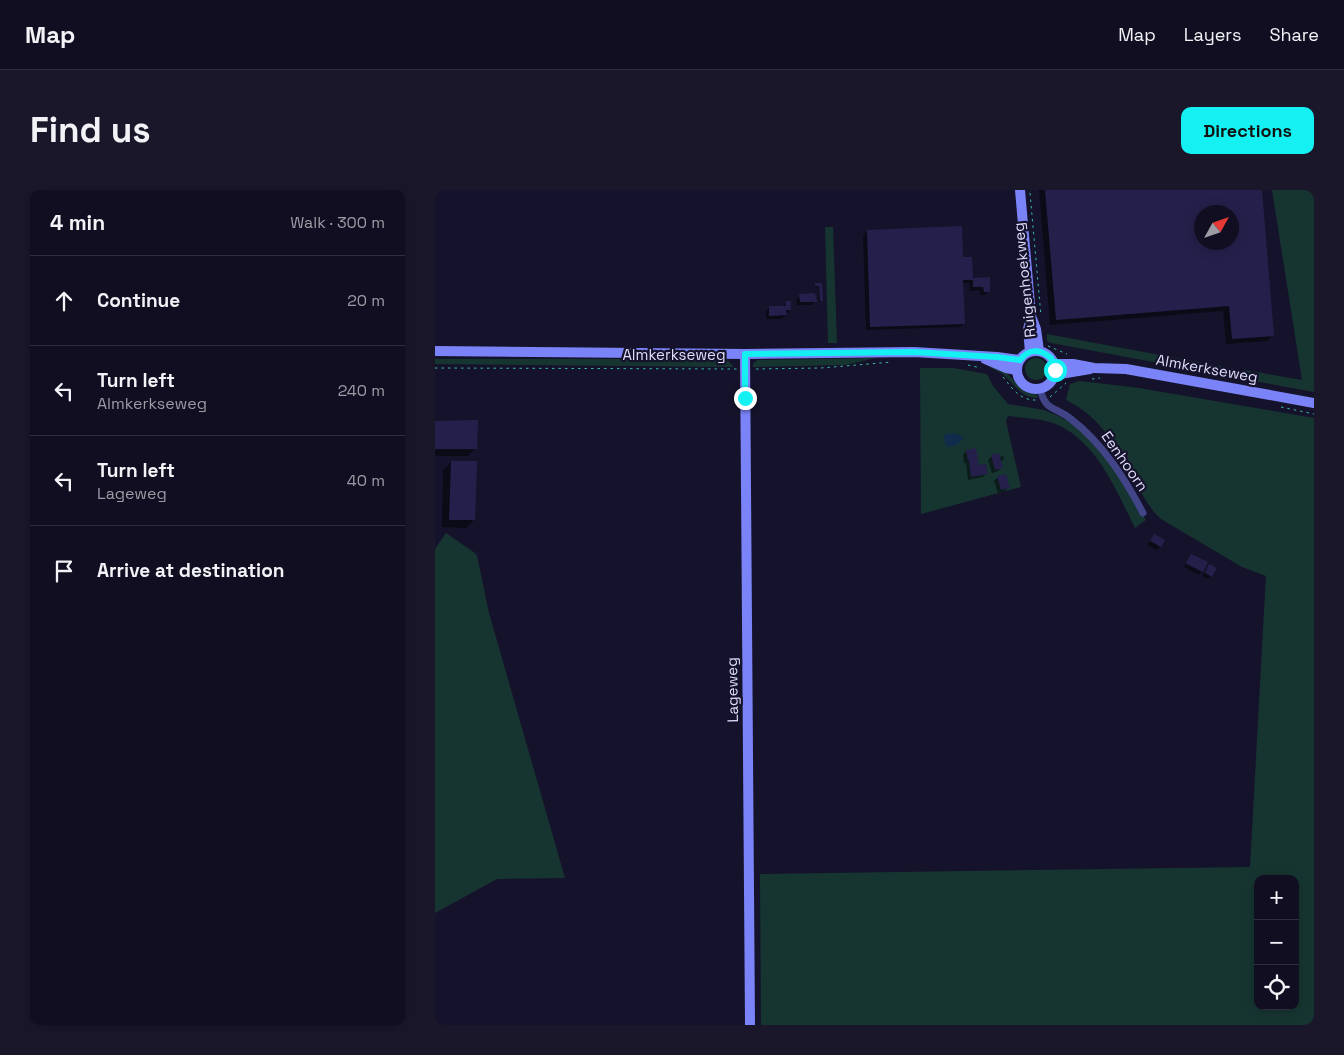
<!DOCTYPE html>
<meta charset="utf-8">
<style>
:root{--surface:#100e20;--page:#191729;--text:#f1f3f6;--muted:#9c9ca5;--line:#302e3e;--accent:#15f1f3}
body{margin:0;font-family:"Space Grotesk",sans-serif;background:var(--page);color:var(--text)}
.controls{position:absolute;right:15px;bottom:15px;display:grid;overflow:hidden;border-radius:10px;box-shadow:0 2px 12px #0003}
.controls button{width:45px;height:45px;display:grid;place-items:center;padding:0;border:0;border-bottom:1px solid var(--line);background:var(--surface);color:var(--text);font:25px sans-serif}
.compass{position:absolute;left:759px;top:15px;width:45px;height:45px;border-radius:50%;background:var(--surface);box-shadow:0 2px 12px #0003;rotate:50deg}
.stop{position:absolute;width:15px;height:15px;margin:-11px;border:4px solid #15f1f3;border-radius:50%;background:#fff}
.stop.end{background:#15f1f3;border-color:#fff;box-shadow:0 1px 5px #0008}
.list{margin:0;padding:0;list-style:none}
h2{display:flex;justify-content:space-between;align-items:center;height:65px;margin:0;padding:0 20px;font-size:21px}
h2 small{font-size:16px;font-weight:400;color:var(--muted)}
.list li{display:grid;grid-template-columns:32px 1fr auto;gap:15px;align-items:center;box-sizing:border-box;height:90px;padding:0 20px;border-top:1px solid var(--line)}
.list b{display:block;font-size:19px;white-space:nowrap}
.list p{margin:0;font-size:16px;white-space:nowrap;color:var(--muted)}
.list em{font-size:16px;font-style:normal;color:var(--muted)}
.icon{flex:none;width:28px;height:28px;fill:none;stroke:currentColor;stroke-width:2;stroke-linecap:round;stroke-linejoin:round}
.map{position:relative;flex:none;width:879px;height:835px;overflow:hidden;border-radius:10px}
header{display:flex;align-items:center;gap:30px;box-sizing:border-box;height:70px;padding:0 25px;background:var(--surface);border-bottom:1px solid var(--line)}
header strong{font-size:24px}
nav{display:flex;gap:28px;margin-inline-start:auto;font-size:18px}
.intro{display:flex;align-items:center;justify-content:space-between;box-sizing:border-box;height:120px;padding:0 30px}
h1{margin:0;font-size:35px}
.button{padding:12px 22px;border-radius:10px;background:var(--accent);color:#111;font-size:18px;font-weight:700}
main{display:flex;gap:30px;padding:0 30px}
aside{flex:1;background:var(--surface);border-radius:10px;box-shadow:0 2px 12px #0003}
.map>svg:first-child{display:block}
.green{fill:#163531;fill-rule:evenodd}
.water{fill:#102c4c}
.shadow{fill:#0007;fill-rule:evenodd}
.building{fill:#25204b;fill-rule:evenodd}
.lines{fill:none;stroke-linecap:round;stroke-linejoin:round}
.path{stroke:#38b8a4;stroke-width:1;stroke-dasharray:2.5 4;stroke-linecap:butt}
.street{stroke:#414487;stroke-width:7}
.secondary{stroke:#7b83f8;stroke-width:10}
.route{stroke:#15f1f3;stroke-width:6}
.labels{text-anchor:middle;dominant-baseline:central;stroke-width:4.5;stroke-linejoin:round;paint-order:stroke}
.street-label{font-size:15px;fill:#dfdefd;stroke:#15132b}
</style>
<header>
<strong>Map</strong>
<nav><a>Map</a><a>Layers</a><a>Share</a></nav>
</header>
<div class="intro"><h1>Find us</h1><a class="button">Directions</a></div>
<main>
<aside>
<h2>4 min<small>Walk · 300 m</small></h2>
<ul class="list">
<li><svg class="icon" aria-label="ahead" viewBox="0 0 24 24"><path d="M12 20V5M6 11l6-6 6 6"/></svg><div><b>Continue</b></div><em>20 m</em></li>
<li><svg class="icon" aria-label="left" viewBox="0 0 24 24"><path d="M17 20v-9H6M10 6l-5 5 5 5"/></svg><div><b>Turn left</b><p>Almkerkseweg</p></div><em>240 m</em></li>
<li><svg class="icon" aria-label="left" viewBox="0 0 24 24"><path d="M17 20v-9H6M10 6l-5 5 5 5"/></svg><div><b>Turn left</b><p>Lageweg</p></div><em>40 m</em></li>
<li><svg class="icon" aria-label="arrive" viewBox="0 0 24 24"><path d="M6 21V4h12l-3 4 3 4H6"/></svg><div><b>Arrive at destination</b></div></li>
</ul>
</aside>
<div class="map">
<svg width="879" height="835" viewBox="0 0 879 835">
<rect width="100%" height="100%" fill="#15132b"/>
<path class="green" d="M 837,0 L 879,0 L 879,202 L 808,189 L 809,180 L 867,190 Z
M 390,37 L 398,37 L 402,153 L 393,153 Z
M 612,144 L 800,179 L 799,187 L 616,153 L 612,151 Z
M590 179a11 11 0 1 1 22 0a11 11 0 1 1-22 0Z
M 441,168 L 410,175 L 318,177 L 318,174 L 322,170 Z
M 0,169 L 291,169 L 299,177 L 0,174 Z
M 553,176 L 569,180 L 585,197 L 593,201 L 601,203 L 603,208 C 586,208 581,196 570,186 C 565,181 558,180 553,176 Z
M 485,178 L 518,178 L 552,184 L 558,196 L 573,214 L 609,220 L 621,225 L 635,232 L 648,242 L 672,269 L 711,330 L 700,338 C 681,300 661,249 618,233 C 604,228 588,228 573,226 L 571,231 L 586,297 L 486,324 Z
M 645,191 L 704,198 L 879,228 L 879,835 L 326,835 L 325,684 L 815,677 L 831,386 L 807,377 L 726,329 L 719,322 C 690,284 679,232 631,210 L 635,194 ZM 823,689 L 860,689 L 860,816 L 823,816 Z
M 11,343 L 40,363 L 42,366 L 54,423 L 130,688 L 62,689 L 0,723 L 0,359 Z"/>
<path class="water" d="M 520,243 L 529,248 L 520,256 L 513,257 L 510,254 L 509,246 L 512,244 Z"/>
<path class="shadow" d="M 604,0 L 826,0 L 838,145 L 832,151 L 791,154 L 788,121 L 615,135 ZM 766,22 L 796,22 L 796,52 L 766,52 Z
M 526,38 L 527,68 L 536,89 L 554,88 L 553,101 L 550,105 L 545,105 L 545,100 L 535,101 L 534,93 L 527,93 L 529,134 L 525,137 L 431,140 L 428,45 L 432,41 Z
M 380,94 L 386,94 L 386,111 L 385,112 L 384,112 L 383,97 L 379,97 Z
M 365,105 L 380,111 L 377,115 L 362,115 L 361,109 Z
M 352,112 L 355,120 L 347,129 L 331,129 L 331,121 L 335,117 L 348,117 Z
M 0,232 L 41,258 L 33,266 L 0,266 Z
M 540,260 L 543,276 L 552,283 L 548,287 L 533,290 L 531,273 L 529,273 L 528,265 L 531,261 Z
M 568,265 L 569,269 L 565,272 L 567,277 L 563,281 L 557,283 L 553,270 L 557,266 L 564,268 Z
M 16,272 L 39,330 L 31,338 L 7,337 L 8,280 Z
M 563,287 L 573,297 L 570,301 L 563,303 L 559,291 Z
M 719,346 L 729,351 L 722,360 L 712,355 Z
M 750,374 L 766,382 L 764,385 L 749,377 Z
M 775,375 L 776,386 L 773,389 L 767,386 Z"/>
<path class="building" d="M 610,0 L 827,0 L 839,146 L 797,149 L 794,116 L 621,130 ZM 766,22 L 796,22 L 796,52 L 766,52 Z
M 527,36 L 528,67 L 537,67 L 538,88 L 555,87 L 555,102 L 549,102 L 548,97 L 538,97 L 538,90 L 528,90 L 530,134 L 435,137 L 432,40 Z
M 380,93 L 387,93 L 388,111 L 385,111 L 384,96 L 380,96 Z
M 380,103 L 382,112 L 365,112 L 364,104 Z
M 351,111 L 356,111 L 356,120 L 351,120 L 352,125 L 334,126 L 334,116 L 351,116 Z
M 43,230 L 42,259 L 0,259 L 0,231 Z
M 541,258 L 544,275 L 551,274 L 553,284 L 536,287 L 534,270 L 533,271 L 531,260 Z
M 564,263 L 568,278 L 560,280 L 556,265 Z
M 16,271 L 42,271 L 40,330 L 14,330 Z
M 571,284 L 575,298 L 566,300 L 562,286 Z
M 719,344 L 730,350 L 726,357 L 715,351 Z
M 756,364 L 773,372 L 768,382 L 751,373 Z
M 774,374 L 782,378 L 777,387 L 770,383 Z"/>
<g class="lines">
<path class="path" d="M 595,3 L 606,126
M 613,156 L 632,164
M 533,175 L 546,178
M 0,178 L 302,179
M 321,179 L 386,178 L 457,172
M 568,187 C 577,198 585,211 602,210
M 657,189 L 665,188
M 615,207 L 631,193
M 846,217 L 879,224"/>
<path class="street" d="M 605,198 C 610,222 620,216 636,229 C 668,254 689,287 708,323"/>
<path class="secondary" d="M 585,0 L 596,126 L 601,139 L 604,161
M 0,161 L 310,164 L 479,162 L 562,167 L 585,170
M582 180a19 19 0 1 1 38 0a19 19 0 1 1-38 0Z
M 595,162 L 593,139 L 596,128
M 310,164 L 315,835
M 550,169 L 571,178 L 582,180
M 619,174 L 638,174 L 659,178 L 691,179 L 879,213
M 619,185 L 655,179"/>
</g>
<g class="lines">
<path class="route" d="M 310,208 L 310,164 L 479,162 L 562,167 L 585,170 C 594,158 605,159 616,168 L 620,180"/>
</g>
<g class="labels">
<g class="street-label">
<text transform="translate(589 90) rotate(-96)">Ruigenhoekweg</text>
<text x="239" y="164">Almkerkseweg</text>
<text transform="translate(772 178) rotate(10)">Almkerkseweg</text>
<text transform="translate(690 271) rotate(55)">Eenhoorn</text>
<text transform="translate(297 500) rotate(-91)">Lageweg</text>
</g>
</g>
</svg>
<div class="controls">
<button>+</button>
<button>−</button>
<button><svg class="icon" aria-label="locate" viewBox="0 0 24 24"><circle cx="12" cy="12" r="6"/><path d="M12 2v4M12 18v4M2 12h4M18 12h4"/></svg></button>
</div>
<svg class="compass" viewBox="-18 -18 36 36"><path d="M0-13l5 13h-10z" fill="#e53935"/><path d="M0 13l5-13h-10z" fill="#9c9ca5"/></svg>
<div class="stop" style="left:620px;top:180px"></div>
<div class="stop end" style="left:310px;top:208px"></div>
</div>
</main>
